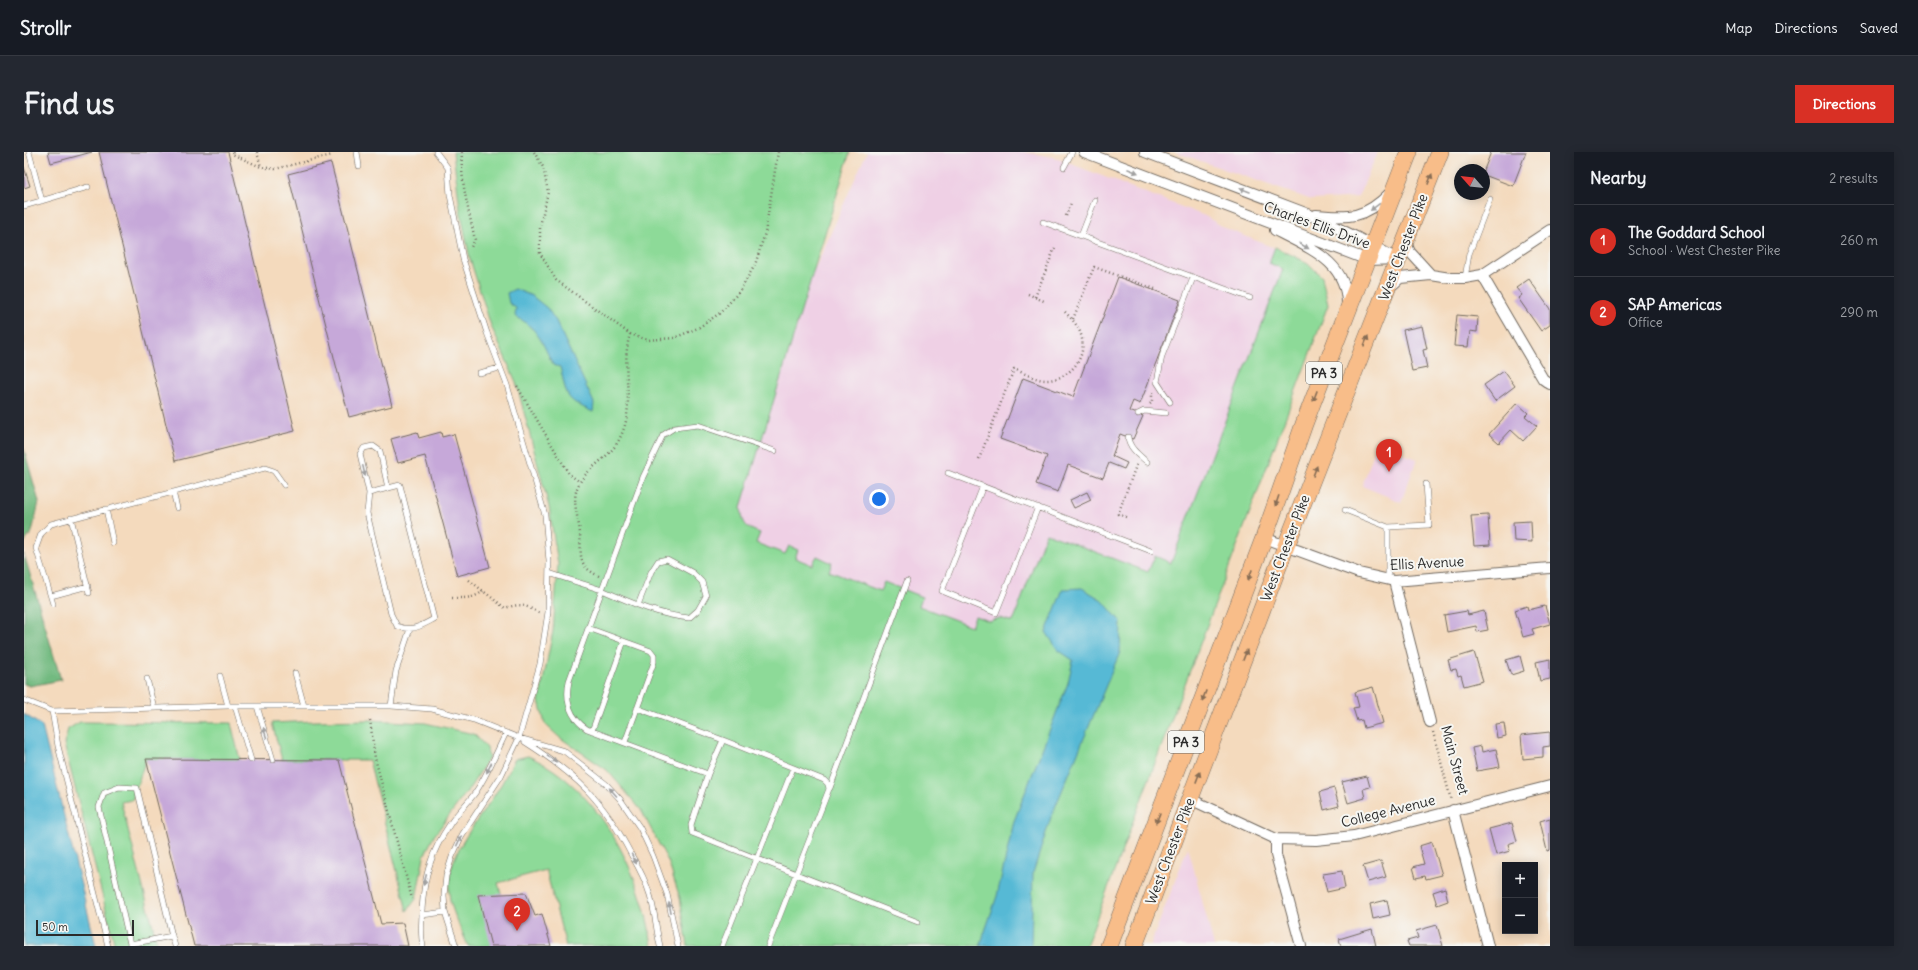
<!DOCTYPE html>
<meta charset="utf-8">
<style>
:root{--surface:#171b24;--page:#242831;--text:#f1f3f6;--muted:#9ea1a6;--line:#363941;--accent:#d93025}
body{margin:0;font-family:Delius,sans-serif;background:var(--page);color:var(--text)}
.controls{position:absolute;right:12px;bottom:12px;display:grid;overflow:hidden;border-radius:0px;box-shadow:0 2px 10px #0003}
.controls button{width:36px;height:36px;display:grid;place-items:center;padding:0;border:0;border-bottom:1px solid var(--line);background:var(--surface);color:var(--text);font:20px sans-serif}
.compass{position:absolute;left:1430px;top:12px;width:36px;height:36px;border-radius:50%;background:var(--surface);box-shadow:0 2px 10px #0003;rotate:297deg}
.scale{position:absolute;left:12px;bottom:10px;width:98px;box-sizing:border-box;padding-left:4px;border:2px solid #2b2b2b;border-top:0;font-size:11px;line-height:14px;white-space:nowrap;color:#2b2b2b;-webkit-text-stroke:3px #f6f6f2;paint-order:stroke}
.you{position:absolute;left:855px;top:347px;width:14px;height:14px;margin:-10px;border:3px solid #fff;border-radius:50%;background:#1a73e8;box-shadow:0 0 0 6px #1a73e833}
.badge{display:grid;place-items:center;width:26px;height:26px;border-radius:50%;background:var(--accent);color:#fff;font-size:13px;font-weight:700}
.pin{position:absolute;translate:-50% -33px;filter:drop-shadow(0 1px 2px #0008)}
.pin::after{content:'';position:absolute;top:21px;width:14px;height:12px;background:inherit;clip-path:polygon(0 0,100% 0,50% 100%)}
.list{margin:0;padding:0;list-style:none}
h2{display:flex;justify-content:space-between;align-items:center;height:52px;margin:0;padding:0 16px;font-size:17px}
h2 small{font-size:13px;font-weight:400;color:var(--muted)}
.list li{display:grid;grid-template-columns:26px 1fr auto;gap:12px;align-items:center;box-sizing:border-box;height:72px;padding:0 16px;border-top:1px solid var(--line)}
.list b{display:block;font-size:15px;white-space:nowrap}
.list p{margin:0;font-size:13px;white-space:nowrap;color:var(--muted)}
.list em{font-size:13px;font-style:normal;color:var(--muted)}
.map{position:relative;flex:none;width:1526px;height:794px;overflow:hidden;border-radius:0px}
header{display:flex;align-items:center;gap:24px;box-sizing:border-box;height:56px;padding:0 20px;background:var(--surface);border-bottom:1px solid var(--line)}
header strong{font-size:19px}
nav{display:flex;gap:22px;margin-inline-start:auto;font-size:14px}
.intro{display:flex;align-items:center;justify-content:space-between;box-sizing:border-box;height:96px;padding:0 24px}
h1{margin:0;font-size:28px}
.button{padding:10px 18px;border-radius:0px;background:var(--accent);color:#fff;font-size:14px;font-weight:700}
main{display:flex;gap:24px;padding:0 24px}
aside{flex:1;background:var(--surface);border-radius:0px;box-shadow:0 2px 10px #0003}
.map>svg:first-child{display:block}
.built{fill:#efd0e5}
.green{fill:#8dda98;stroke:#5c8262}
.forest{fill:#72ba80;stroke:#4e7256}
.water{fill:#57b9d5;stroke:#417280}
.building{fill:#c6a8d9}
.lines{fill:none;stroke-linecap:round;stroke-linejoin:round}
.service-casing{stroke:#71685e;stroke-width:6}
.minor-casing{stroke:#71685e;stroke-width:12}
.trunk-casing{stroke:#71685e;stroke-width:18}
.path{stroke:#71685e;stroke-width:2.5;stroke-dasharray:1 3;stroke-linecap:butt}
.service{stroke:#fff;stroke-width:5}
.minor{stroke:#fff;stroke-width:10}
.trunk{stroke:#f8bd89;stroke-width:17}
.oneway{fill:#a0a0a0}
.oneway2{fill:#876d55}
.labels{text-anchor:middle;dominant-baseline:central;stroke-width:4;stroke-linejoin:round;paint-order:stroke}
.shield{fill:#f6f6f2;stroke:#686867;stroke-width:1}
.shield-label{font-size:13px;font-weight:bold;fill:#2b2b2b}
.street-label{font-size:14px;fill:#2b2b2b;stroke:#f6f6f2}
</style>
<header>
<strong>Strollr</strong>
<nav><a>Map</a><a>Directions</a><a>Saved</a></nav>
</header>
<div class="intro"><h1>Find us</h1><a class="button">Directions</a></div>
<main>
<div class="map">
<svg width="1526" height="794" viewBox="0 0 1526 794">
<rect width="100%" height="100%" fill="#f6f6f2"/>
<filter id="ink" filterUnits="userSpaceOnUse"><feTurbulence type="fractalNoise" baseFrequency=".025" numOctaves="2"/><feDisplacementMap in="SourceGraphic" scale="8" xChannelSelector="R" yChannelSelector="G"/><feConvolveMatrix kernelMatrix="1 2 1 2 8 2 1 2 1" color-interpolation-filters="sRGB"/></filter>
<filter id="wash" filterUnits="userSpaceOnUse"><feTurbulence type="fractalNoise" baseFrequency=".012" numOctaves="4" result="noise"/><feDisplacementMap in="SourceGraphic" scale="16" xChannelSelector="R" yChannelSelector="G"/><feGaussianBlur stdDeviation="0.9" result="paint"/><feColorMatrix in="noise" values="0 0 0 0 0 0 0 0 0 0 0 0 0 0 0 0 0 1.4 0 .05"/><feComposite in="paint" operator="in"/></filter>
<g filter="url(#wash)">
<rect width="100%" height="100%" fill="#f4dabd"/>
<path class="built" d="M 843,0 L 999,0 L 1029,5 L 1181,64 L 1201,76 L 1270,104 L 1140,442 L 978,529 L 710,397 L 712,294 Z
M 1151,0 L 1354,0 L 1334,45 L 1288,48 Z
M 1353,292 L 1393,307 L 1377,350 L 1338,334 Z
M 1164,695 L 1190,794 L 1126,794 Z"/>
<path class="green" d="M 429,0 L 826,0 L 717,355 C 719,372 720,375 736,381 L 732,391 L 761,402 L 765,394 L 774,398 L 771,406 L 788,413 L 793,404 L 808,411 L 805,419 L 856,439 L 860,430 L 898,445 L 895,454 L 947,474 L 951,464 L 965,469 L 976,466 L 989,470 L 1022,381 L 1124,420 L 1131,404 L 1147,411 L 1259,117 L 1245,111 L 1251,95 L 1284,111 L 1298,125 L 1304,153 L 1062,794 L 664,794 L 656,746 L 644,709 L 617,658 L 583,618 L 535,585 L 521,572 L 515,549 L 529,479 L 534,412 L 525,355 L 492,230 L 467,174 L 446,107 L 436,57 Z
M 346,568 L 401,571 L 450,582 L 463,596 L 465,606 L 447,634 L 410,684 L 400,704 L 392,747 L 383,759 L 345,608 L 258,608 L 248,571 L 292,569 Z
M 56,570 L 207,571 L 216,608 L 122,607 L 108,648 L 97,650 L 134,794 L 91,794 L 40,592 L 44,577 Z
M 504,604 C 574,634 618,721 628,794 L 542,794 L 522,718 L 474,731 L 477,742 L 467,794 L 444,794 C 438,779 430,764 426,748 C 418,705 453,672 473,639 C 480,629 485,617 491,607 Z"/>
<path class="forest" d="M 0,297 L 15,350 L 8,380 L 0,391 Z
M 0,402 L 37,528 L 6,534 L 0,532 Z"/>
<path class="water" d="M 491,137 L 508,144 L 523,156 L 532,169 L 570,251 L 569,260 C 539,246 544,246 536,215 L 529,213 C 518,190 514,176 491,164 L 492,156 L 485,151 L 483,141 Z
M 1058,436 L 1078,448 L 1097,470 L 1096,500 L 1027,665 L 1009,721 L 1007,794 L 956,794 L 973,744 L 990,669 L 1044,531 L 1049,508 L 1034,498 L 1022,480 L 1039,437 Z
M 0,562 L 18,574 L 72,794 L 0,794 Z"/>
<g id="blocks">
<path class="building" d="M 24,0 L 68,0 L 27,11 Z
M 75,0 L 204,0 L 271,279 L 151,309 Z
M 1467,0 L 1502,0 L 1489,34 L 1460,23 L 1460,18 Z
M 307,11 L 368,254 L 325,265 L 264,22 Z
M 0,15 L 6,34 L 0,36 Z
M 1094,125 L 1156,148 L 1116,252 L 1109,249 L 1105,259 L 1119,264 L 1109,287 L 1096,282 L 1088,304 L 1103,311 L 1100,317 L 1085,311 L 1079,326 L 1044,313 L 1034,340 L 1012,332 L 1023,304 L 976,287 L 999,226 L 1049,245 Z
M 1505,127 L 1526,157 L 1526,173 L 1517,179 L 1494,146 L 1498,143 L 1492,136 Z
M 1433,163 L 1454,165 L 1453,180 L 1446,179 L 1444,195 L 1430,194 Z
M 1398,174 L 1403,197 L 1399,198 L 1403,216 L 1388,219 L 1379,178 Z
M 1480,219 L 1491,234 L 1471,249 L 1460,233 Z
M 1493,251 L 1504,261 L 1501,264 L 1513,274 L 1499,289 L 1487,278 L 1475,291 L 1465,282 Z
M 393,280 L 395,286 L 417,280 L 418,285 L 430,282 L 466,415 L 433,424 L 401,304 L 374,311 L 367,287 Z
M 1063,340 L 1067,348 L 1050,356 L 1046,348 Z
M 1464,363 L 1466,393 L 1450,394 L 1447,364 Z
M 1507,369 L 1508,390 L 1490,389 L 1489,370 Z
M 1503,454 L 1504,458 L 1521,454 L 1526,472 L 1508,477 L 1510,482 L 1499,485 L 1491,458 Z
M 1443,459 L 1444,463 L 1460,459 L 1464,478 L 1453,480 L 1452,474 L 1423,480 L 1420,463 Z
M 1450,500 L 1459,529 L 1440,534 L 1437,523 L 1434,524 L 1432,517 L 1427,518 L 1424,508 Z
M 1496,504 L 1500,519 L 1487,523 L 1482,508 Z
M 1526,507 L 1526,527 L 1516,529 L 1512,510 Z
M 1349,535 L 1359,571 L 1340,576 L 1338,568 L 1333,569 L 1329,556 L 1335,555 L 1331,540 Z
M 1480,571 L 1482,584 L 1473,586 L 1471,572 Z
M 1526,580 L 1526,594 L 1519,595 L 1519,605 L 1499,607 L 1497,583 Z
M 1457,594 L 1458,600 L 1472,597 L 1476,615 L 1453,619 L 1448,596 Z
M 122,607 L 315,608 L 357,772 L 379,771 L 384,794 L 170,794 Z
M 1343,624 L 1346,635 L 1339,637 L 1341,646 L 1324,651 L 1318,630 Z
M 1310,636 L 1315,654 L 1300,658 L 1296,640 Z
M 1526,666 L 1526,698 L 1523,699 L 1516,669 Z
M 1488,671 L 1493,689 L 1484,692 L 1486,699 L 1472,703 L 1465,677 Z
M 1408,690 L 1418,723 L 1402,727 L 1401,724 L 1392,726 L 1389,715 L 1400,712 L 1395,694 Z
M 1357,709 L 1362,725 L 1344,730 L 1339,714 Z
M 1318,719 L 1321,736 L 1303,740 L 1299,722 Z
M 1421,736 L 1424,749 L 1413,753 L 1409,740 Z
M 502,741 L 511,764 L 518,762 L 527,794 L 467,794 L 454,743 Z
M 1363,748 L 1366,763 L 1349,767 L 1346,752 Z
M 1413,773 L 1419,794 L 1385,794 L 1383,789 L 1394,786 L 1392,779 Z
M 1348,777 L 1352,794 L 1317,794 L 1315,787 Z"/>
</g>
</g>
<g filter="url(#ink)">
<use href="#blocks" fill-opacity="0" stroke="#71685e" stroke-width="1"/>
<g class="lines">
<defs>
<path id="service" d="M 5,0 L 18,49
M 333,0 L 335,14
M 412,0 L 424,16 L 426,43 L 439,107 L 463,181 L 483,233 L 521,363 L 525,409 L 524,460 L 516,512 L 495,586 L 477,624 L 438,683 L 428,705 L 422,724 L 420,743 L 421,760 L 432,794
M 1040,15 L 1048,0
M 0,54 L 64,35
M 1019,70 L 1226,146
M 1057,84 L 1071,48
M 1441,126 L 1445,102 L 1466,47
M 455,221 L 476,216
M 1146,250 L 1133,230 L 1138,204 L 1169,126
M 1114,262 L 1120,259 L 1142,261
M 1104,285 C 1105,296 1115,303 1123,310
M 751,299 L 674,273 L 650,276 L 639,283 L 619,325 L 545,529 C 541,549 545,565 563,577 L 684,622 L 667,673 L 668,681 L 894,770
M 924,321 L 1127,399
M 376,333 L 410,467 C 397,474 388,480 373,474 L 367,462 L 343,361 L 345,341 Z
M 959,334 L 918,439 L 972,461 L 1014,355
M 149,340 L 153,356
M 345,341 L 336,302 L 340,296 L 349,294 L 356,299 L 364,336
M 82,357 L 89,391
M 1321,358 L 1364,375 L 1364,428
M 47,366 L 65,441
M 1364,375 L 1405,373 L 1402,332
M 525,421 C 542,427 560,432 578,438 C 606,450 634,463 665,466 L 674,458 L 682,444 L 678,430 L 669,421 L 643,407 L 634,409 L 627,420 L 614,453
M 27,444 L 64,434
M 29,452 L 12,396 L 17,382 L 27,372 L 241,316 L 250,319 L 260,333
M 564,476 L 627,499 L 630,503 L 630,510 L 601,590
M 271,521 L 280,554
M 196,524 L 204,554
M 123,527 L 130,556
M 0,548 L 28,559 L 204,554 L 367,554 L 408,557 L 450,568 L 495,586 L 540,599 L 582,632 L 596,647 L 616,676 L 629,704 L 643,742 L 654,794
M 211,554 L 227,608
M 233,554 L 249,608
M 367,554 L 372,519 L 386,477
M 613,556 L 699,588
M 28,559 L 34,594 L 84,794
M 568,579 L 600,489
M 501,590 C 553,623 580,649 608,704 C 615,716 622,730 626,743 C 631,759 632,777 636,794
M 684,622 L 699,588 L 800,628 L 804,632 L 805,637 L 744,794
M 806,636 L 883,429
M 398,763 L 421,760
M 148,784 L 106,792 L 75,655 L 80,641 L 95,635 L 113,636 L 148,784 L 151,794
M 399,794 C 396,781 398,771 398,758 C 400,724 407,700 426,672 C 433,661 443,652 451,641 C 464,622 472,601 482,581
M 698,794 L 769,616"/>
<path id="minor" d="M 1060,0 L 1344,108 L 1374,107
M 1121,0 L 1284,62 L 1334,86 L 1373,107
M 1292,63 C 1325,66 1341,67 1366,41
M 1251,78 C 1284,96 1324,109 1323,154
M 1381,89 L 1386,100 L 1407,123
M 1458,123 L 1519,227 L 1526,232
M 1366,135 L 1376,126 L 1407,123 L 1426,126 L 1441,126 L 1458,123 L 1526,78
M 1240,386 L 1335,421 L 1370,429 L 1526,416
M 1370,429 L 1406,570
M 1166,647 L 1252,687 L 1292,688 L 1330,684 L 1526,634
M 1429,658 L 1464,794
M 1252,687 L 1252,703 L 1277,794"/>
<path id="trunk" d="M 1085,794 L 1240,386 L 1280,272 L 1385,0
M 1110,794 L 1262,394 L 1416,0"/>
</defs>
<use href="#service" class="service-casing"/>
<use href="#minor" class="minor-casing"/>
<use href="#trunk" class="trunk-casing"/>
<path class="path" d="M 209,0 L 208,2 L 237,15 L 251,17 L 308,3
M 233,0 L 237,15
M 438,0 C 436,29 445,59 451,88 L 446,97
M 510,0 L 519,15 L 524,40 L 516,74 L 516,101 L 532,128 L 606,182 L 624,188 L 650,186 L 674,176 L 696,161 L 715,140 L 731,113 L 741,81 L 754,0
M 1042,64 L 1047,51
M 1004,142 L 1022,150
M 1011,145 L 1032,93
M 1049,167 L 1070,115 L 1131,137
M 493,234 L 545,322 L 556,330
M 1126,252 L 1128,250 L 1128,240
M 955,307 L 990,217 C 1000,221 1012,228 1022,228 C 1043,228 1062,209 1058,187 C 1056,175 1048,167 1040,159
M 1102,365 L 1094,362 L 1113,311
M 575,424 C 552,413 558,404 556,382 C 555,367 549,355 552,340 C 556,322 575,312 587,299 C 594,292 600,279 602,269 C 608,240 597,212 606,182
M 445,428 L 481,456 C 498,451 501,453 515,461
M 428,446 C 440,446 450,447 459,439
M 346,568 L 351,606 L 388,747
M 1409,580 L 1427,648"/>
<use href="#service" class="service"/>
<use href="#minor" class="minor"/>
<use href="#trunk" class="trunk"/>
</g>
<defs><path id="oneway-solid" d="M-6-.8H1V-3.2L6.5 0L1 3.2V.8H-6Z"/></defs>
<g class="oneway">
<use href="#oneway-solid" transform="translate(1109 19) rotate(21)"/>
<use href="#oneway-solid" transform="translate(1221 38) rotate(-159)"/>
<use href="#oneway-solid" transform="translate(1351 55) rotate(143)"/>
<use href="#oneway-solid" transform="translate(1280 94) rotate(29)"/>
<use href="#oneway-solid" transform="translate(340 319) rotate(77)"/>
<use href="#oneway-solid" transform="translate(241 581) rotate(-107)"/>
<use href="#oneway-solid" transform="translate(528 607) rotate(33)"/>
<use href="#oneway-solid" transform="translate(465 616) rotate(116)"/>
<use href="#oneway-solid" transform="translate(589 640) rotate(-132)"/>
<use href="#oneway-solid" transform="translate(435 689) rotate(-65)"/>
<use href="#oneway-solid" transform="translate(610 707) rotate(63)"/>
<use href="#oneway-solid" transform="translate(401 728) rotate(104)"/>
<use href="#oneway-solid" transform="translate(646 756) rotate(-101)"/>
</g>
<g class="oneway2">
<use href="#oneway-solid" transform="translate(1406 27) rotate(-69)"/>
<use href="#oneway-solid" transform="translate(1342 189) rotate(-68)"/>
<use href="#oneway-solid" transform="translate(1291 244) rotate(111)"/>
<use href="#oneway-solid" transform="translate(1291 319) rotate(-69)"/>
<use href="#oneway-solid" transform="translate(1253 349) rotate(109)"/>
<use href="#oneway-solid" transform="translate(1226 423) rotate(111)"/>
<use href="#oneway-solid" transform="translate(1221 503) rotate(-69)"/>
<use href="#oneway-solid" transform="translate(1180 544) rotate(111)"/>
<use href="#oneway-solid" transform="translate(1174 625) rotate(-69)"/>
<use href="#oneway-solid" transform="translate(1134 666) rotate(111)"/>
</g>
</g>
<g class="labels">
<g class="shield">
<rect x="1282" y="210" width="36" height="22" rx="3"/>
<rect x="1144" y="579" width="36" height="22" rx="3"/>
</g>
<g class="shield-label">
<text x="1300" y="221">PA 3</text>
<text x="1162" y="590">PA 3</text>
</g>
<g class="street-label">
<text transform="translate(1293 73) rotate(20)">Charles Ellis Drive</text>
<text transform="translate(1379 95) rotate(-69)">West Chester Pike</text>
<text transform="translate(1261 396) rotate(-69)">West Chester Pike</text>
<text transform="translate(1403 411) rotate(-3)">Ellis Avenue</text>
<text transform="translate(1431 608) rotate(75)">Main Street</text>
<text transform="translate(1364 659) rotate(-14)">College Avenue</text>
<text transform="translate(1146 699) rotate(-69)">West Chester Pike</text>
</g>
</g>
</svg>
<div class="controls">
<button>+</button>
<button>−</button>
</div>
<svg class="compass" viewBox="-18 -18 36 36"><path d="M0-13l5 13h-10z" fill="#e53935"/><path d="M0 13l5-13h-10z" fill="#9ea1a6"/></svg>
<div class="scale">50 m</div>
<div class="you"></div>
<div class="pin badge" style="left:1365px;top:320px">1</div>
<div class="pin badge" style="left:493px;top:779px">2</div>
</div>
<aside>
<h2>Nearby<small>2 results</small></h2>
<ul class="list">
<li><span class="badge">1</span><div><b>The Goddard School</b><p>School · West Chester Pike</p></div><em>260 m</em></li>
<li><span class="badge">2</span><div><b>SAP Americas</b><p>Office</p></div><em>290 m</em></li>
</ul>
</aside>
</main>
